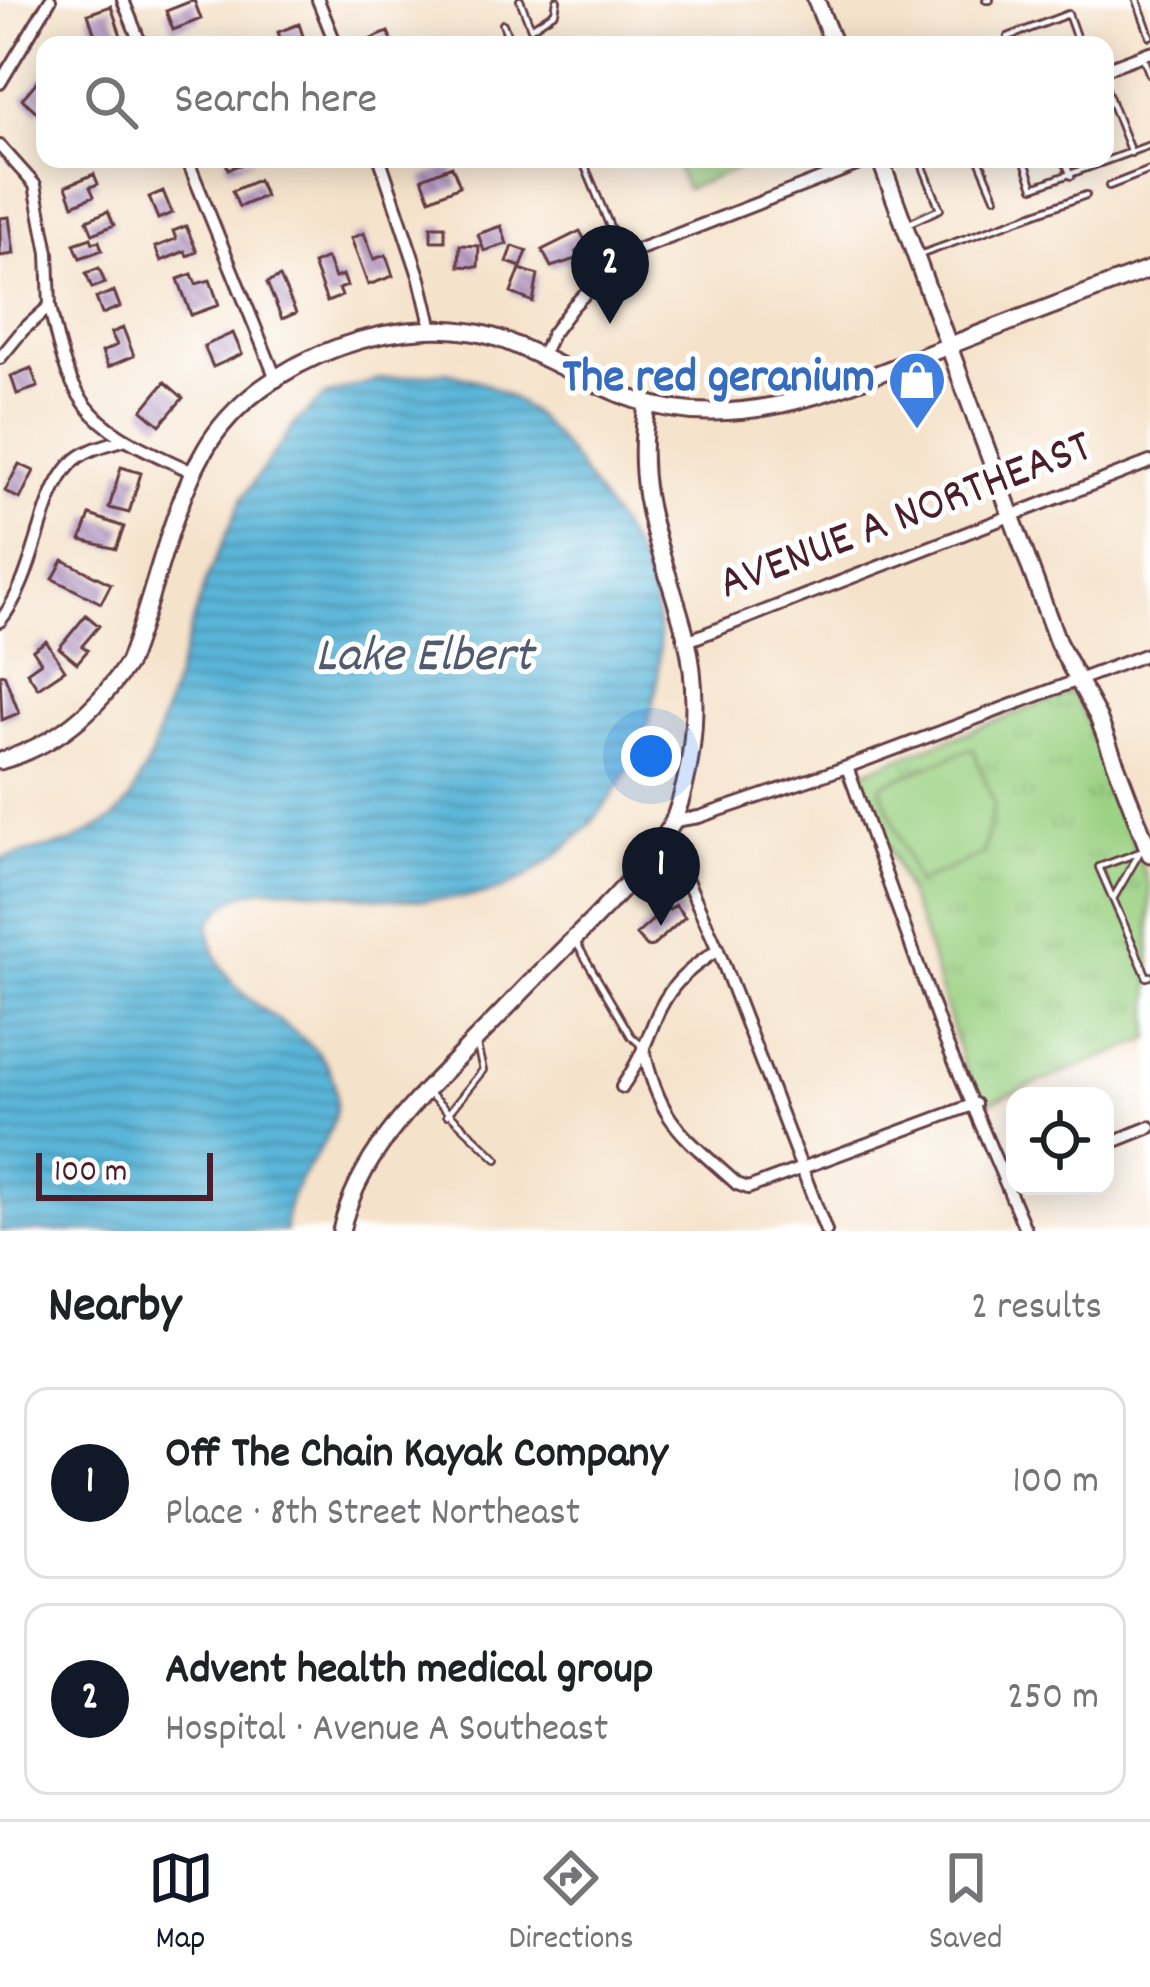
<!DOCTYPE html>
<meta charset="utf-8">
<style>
:root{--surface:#fff;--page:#f6f6f6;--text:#202124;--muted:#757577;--line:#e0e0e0;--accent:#111827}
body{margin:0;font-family:Dekko,sans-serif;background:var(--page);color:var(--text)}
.controls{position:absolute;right:36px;bottom:36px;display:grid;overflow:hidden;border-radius:24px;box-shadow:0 6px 30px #0003}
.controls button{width:108px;height:108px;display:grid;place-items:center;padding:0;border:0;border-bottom:3px solid var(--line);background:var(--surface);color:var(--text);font:60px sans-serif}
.scale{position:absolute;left:36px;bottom:30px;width:177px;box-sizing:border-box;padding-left:12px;border:6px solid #4a1f2b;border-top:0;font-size:33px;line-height:42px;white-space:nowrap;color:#4a1f2b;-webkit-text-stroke:9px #fff;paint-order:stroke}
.you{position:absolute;left:651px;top:756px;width:42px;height:42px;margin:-30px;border:9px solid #fff;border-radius:50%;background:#1a73e8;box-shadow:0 0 0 18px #1a73e833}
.badge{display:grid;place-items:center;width:78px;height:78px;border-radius:50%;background:var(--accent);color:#fff;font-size:39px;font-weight:700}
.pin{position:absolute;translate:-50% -99px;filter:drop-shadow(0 3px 6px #0008)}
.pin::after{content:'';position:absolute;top:63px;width:42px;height:36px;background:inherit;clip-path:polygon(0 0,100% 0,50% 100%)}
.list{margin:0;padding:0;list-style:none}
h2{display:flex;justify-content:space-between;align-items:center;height:156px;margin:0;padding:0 48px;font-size:51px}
h2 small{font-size:39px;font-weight:400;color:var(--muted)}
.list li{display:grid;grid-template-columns:78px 1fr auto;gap:36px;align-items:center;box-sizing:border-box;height:192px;margin:0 24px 24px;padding:0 24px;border:3px solid var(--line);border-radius:24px}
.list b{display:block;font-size:45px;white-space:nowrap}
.list p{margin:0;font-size:39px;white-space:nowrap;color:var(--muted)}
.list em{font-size:39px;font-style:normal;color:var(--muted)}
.icon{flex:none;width:66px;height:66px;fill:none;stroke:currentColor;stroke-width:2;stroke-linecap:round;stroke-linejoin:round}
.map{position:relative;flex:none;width:1150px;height:1231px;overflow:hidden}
.search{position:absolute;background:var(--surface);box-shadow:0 6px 30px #0003;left:36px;right:36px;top:36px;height:132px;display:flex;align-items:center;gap:30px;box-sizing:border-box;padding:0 42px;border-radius:24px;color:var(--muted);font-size:45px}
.sheet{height:588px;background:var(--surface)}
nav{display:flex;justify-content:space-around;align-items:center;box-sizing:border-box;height:168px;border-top:3px solid var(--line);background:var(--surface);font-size:33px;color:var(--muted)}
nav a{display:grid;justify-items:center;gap:6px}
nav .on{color:var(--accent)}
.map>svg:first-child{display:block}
.grass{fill:url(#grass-tufts);stroke:#737858;stroke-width:3}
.pitch{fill:#9cd284;stroke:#737858;stroke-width:3}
.water{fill:url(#water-rules);stroke:#526a82;stroke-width:3}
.building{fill:url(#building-back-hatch)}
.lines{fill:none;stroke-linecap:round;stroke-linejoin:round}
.lane-casing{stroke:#643c43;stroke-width:10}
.street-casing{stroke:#643c43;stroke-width:16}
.secondary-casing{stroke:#643c43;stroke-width:21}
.lane{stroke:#fff;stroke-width:4.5}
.street{stroke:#fff;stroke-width:10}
.secondary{stroke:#fff;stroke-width:15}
.labels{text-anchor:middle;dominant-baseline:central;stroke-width:10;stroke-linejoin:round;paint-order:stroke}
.shop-label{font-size:48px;font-weight:bold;fill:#366cbe;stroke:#fff;text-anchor:end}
.street-label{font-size:48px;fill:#4a1f2b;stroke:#fff}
.water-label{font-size:51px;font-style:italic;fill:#505b70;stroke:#fff}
</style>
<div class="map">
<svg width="1150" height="1231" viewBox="0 0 1150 1231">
<defs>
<pattern id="grass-tufts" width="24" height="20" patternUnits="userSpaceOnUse" patternTransform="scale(3)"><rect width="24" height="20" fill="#9cd284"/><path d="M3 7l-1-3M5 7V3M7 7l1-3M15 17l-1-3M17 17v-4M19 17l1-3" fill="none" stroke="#88b472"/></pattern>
<pattern id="water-rules" width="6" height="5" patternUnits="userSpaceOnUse" patternTransform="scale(3)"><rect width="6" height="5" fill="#5ab5d8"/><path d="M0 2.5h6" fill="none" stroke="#4c93af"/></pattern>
<pattern id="building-back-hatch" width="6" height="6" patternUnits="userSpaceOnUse" patternTransform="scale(3)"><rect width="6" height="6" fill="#b599c4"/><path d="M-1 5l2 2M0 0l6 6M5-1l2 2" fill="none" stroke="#957c9f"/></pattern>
</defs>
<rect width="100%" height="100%" fill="#fff"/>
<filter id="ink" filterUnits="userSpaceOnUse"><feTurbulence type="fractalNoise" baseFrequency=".00833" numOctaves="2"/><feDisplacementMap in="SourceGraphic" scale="24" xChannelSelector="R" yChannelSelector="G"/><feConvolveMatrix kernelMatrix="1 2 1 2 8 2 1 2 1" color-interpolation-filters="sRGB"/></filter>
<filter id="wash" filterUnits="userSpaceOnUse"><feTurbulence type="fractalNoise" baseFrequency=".004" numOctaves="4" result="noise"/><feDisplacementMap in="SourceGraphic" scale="48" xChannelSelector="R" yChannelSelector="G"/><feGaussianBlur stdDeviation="2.7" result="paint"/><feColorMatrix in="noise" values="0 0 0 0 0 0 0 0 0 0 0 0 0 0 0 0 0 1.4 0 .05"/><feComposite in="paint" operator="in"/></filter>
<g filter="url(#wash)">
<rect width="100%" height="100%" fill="#f5e2ca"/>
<path class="grass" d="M 1072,692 L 1089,727 L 1150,887 L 1150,1039 L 984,1104 L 963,1065 L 925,938 L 860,773 Z"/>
<path class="pitch" d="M 673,159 L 746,159 L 749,164 L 686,189 Z
M 973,748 L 994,804 L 983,854 L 917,883 L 880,785 Z"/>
<path class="water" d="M 445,372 C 517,386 553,427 591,485 C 615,521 642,554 653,596 C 678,696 629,802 549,861 C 530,875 509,889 485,894 C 445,903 397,900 357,896 C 305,891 240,870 209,925 C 218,1021 330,1018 336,1095 C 341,1147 282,1177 286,1231 L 0,1231 L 0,859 L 72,842 L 113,819 L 130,800 L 151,756 L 206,581 L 243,497 L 297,421 L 326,395 L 380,379 Z"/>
<g id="blocks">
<path class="building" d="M 194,0 L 201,19 L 173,30 L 166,11 Z
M 111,6 L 124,45 L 98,45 L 88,14 Z
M 299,24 L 303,36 L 297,38 L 300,45 L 283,45 L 278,32 Z
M 388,32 L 394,45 L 373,45 L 371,39 Z
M 45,72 L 45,105 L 38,113 L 22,99 Z
M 225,159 L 254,159 L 254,160 L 228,169 Z
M 452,166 L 460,186 L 430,199 L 422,178 Z
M 94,174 L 98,184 L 90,187 L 94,196 L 73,205 L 66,186 Z
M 258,180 L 265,196 L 239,207 L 232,191 Z
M 163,191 L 172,213 L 158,219 L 149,197 Z
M 108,211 L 114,225 L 93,234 L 87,220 Z
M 9,217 L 14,254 L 0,256 L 0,218 Z
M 186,226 L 197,252 L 187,256 L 185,251 L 161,261 L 155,247 L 176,239 L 173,231 Z
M 431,226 L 445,226 L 445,241 L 431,241 Z
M 501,226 L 507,244 L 484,251 L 478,234 Z
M 580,231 L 588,246 L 576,252 L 579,258 L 551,267 L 542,250 Z
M 364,233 L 374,259 L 386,255 L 393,276 L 368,285 L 351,238 Z
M 91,238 L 93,243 L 99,241 L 102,250 L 80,258 L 74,244 Z
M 460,245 L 479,246 L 478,267 L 459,266 Z
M 513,246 L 527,251 L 521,267 L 507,262 Z
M 327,258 L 335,278 L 343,275 L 347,286 L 339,289 L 342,296 L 327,302 L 313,264 Z
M 99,268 L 105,283 L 92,288 L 86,273 Z
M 520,269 L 538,275 L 533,302 L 511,293 Z
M 192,274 L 196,284 L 210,280 L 219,305 L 191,315 L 178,279 Z
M 280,277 L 296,313 L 282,319 L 267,283 Z
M 114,291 L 120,307 L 102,314 L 96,298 Z
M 123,328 L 134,356 L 108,367 L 102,352 L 117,345 L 111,333 Z
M 233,333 L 242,354 L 213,367 L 204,346 Z
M 31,368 L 38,387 L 17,394 L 11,376 Z
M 165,382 L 183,398 L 160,425 L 142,410 Z
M 19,464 L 34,471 L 20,499 L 5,491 Z
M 121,467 L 141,473 L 129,513 L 109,508 Z
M 90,515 L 124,527 L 116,549 L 81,540 Z
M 63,560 L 111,584 L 101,603 L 53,579 Z
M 86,615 L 99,626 L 82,646 L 88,650 L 77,663 L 59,648 Z
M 46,641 L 65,670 L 38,688 L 27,672 L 41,662 L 33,650 Z
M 4,674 L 19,713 L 2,720 L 0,675 Z
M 675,905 L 685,917 L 653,946 L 647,947 L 636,935 L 666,908 L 669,910 Z"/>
</g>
</g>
<g filter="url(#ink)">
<use href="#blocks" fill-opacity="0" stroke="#643c43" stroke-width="3"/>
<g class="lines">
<defs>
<path id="lane" d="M 520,0 L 531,28 L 555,12 L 557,0
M 986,0 L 990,0
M 1137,0 L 1150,36
M 503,24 L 511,45
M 1008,45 L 1008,37 L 1068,14 L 1079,45
M 1142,55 L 1150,75
M 1105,86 L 1131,153
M 582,159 L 622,256
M 979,159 L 995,197
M 1024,159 L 1034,187 L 1150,145
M 1064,159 L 1071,176
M 1109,186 L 1150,170
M 907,224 L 940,209 L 920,159
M 922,254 L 1086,195
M 1114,897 L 1140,852 L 1099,867 L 1147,977 L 1150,976
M 577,944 L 631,1036 L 641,1045
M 427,1092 L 497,1159
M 447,1115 L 483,1070 L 477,1046"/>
<path id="street" d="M 123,0 L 141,45
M 318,0 L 336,45
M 1105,69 L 1150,52
M 0,83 L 50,0
M 0,146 L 35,185 L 48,253 L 50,306 L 23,330 L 0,358
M 187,159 L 277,381
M 380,159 L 420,279 L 432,329
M 50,306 C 71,416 96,428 193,472
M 541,358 L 552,334 L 573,306 L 622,256 L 872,159
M 0,621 C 37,576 38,499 71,464 C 83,450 106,445 123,440
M 687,641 L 1150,462
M 847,767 L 945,1040 L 1026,1231
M 674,821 L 699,817 L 847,767 L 1150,653
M 665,831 L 718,950 L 826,1231
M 643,1046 C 660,1124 681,1133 737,1184 L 748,1188 L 975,1104
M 622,1087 C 664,1026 644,996 718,950
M 1105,1145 L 1150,1127"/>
<path id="secondary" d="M 816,0 L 834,45
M 880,159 L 1058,643 L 1098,717 L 1150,854
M 0,761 C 56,745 96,711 128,663 C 154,597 170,510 205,450 C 257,358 410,303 508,342 C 581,371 628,413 712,412 C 795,412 870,376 946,347 C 1014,320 1082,295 1150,269
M 341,1231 C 359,1148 431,1086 488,1027 C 520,994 551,961 584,929 C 608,905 664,847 675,817 C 695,763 700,692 686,637 C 664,551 632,499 647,406"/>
</defs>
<use href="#lane" class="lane-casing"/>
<use href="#street" class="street-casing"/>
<use href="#secondary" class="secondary-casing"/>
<use href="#lane" class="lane"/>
<use href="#street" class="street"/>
<use href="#secondary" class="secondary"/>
</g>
</g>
<defs>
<symbol id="shop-pin" viewBox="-11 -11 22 30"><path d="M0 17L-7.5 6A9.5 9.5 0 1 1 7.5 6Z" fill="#3f7fe0" stroke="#fff"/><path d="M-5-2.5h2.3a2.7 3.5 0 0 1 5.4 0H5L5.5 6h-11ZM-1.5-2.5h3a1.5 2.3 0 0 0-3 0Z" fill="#fff"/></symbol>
</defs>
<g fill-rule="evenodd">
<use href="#shop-pin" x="884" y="347" width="66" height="90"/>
</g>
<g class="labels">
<g class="shop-label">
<text x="875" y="380">The red geranium</text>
</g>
<g class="street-label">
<text transform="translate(906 518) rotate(-21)">AVENUE A NORTHEAST</text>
</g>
<g class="water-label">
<text x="424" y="659">Lake Elbert</text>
</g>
</g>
</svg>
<div class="controls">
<button><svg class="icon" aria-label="locate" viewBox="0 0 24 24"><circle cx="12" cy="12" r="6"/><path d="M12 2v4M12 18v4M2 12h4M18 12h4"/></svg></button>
</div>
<div class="scale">100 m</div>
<div class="you"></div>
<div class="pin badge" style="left:661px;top:926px">1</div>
<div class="pin badge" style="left:610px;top:324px">2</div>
<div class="search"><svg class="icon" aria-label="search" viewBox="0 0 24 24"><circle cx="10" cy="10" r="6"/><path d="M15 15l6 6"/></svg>Search here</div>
</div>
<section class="sheet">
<h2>Nearby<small>2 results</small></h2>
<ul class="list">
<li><span class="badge">1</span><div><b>Off The Chain Kayak Company</b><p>Place · 8th Street Northeast</p></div><em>100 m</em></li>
<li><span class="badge">2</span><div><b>Advent health medical group</b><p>Hospital · Avenue A Southeast</p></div><em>250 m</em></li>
</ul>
</section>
<nav>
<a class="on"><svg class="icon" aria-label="map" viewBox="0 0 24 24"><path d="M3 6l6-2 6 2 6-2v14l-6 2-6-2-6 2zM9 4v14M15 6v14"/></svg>Map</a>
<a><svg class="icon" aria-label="directions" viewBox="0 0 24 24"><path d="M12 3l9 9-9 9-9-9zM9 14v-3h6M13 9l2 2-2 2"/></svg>Directions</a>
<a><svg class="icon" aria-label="saved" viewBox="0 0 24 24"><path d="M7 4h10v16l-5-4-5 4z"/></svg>Saved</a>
</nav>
